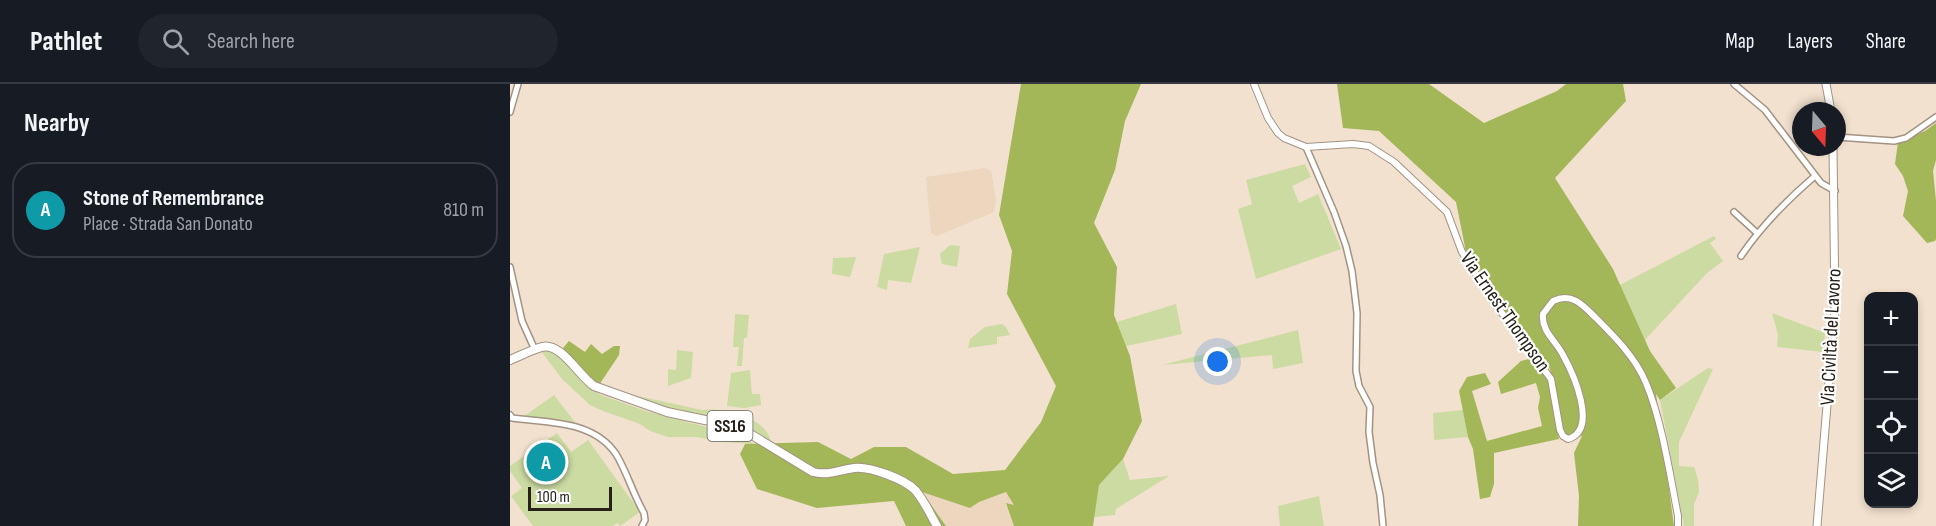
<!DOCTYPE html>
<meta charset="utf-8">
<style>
:root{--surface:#171b24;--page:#20242c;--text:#f1f3f6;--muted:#9ea1a6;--line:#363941;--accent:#0f766e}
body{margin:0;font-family:"Sofia Sans Condensed",sans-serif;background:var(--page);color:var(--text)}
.controls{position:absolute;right:18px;bottom:18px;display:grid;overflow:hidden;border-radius:12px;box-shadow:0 3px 9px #0003}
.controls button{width:54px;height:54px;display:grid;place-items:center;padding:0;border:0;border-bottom:2px solid var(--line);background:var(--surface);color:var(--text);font:30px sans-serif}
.compass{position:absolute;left:1282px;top:18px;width:54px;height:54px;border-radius:50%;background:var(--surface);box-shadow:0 3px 9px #0003;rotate:161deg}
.scale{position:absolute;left:18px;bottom:15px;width:84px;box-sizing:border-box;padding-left:6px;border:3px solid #262019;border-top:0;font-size:16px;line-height:21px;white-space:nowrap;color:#262019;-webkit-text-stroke:4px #fff;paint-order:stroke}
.you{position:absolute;left:708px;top:278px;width:21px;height:21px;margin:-15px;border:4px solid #fff;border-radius:50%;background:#1a73e8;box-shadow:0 0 0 9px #1a73e833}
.badge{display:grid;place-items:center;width:39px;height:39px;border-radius:50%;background:var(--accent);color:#fff;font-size:20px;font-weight:700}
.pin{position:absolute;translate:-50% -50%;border:3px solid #fff;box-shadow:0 2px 6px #0006}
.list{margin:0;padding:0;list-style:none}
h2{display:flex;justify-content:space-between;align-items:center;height:78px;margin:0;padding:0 24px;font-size:26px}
h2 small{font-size:20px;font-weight:400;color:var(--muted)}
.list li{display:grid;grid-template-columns:39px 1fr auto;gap:18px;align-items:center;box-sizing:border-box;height:96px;margin:0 12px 12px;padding:0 12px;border:2px solid var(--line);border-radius:24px}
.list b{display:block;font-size:22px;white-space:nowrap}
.list p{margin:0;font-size:20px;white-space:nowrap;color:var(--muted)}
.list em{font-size:20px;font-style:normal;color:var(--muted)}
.icon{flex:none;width:33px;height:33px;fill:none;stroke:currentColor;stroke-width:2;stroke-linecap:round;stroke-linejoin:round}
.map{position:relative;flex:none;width:1426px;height:442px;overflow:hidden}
header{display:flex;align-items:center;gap:36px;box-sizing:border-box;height:84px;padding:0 30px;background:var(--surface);border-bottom:2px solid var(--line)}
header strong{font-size:28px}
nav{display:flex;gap:33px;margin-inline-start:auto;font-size:21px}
.search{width:420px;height:54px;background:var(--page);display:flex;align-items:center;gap:15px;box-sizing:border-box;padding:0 21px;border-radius:33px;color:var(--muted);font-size:22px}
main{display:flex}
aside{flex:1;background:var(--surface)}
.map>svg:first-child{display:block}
.built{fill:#ecd6be}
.green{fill:#ccdba2}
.forest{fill:#a3b758}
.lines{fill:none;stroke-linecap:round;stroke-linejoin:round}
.minor-casing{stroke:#a39383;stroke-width:8}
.tertiary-casing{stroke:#a39383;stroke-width:8}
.secondary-casing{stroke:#a39383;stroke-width:9}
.primary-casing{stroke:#a39383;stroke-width:10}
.minor{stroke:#fff;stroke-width:5}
.tertiary{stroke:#fff;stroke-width:6}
.secondary{stroke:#fff;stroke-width:7}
.primary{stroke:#fff;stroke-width:8}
.labels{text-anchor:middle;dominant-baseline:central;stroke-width:4.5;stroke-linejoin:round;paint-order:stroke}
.shield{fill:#fff;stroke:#67635e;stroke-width:1.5}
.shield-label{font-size:18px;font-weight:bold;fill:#262019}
.street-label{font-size:20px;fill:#262019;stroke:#fff}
</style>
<header>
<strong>Pathlet</strong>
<div class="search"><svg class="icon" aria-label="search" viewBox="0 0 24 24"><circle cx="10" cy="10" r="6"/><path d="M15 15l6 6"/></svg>Search here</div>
<nav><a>Map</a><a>Layers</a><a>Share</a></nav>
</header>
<main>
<aside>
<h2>Nearby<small></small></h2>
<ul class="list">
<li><span class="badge" style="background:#0f9aa8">A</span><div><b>Stone of Remembrance</b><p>Place · Strada San Donato</p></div><em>810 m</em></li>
</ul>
</aside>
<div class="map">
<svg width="1426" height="442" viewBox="0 0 1426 442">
<rect width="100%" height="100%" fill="#f2e1cf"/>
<path class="built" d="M 475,84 L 481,87 L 486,115 L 484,128 L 427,152 L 421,149 L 416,93 Z
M 412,407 L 460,424 L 469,418 L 497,408 L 505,422 L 496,420 L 504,442 L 436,442 Z"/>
<path class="green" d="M 795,80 L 801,93 L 782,102 L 789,119 L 808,110 L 831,165 L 746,195 L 728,125 L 742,120 L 736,96 Z
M 1204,152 L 1206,155 L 1200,159 L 1213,177 L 1197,189 L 1135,256 L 1110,201 Z
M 440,161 L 450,162 L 447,183 L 432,180 L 430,170 Z
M 410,163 L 401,199 L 378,196 L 377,206 L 367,203 L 374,170 Z
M 346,173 L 340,193 L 322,190 L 323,174 Z
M 666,220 L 672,250 L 616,262 L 607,238 Z
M 1262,229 L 1315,249 L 1313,268 L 1267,263 L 1268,251 Z
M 225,230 L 239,231 L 237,254 L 234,254 L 232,282 L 227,282 L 229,263 L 223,263 Z
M 492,240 L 496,243 L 500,251 L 487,253 L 487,260 L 458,264 L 460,255 L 475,243 Z
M 788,246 L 793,279 L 763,285 L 762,271 L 652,281 Z
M 37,266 L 43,267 L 50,273 L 74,300 L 91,311 L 139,328 L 227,351 L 244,360 L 214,358 L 186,353 L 158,353 L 140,347 L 130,340 L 93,327 L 80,321 L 52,295 L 31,267 Z
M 167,266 L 183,268 L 181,294 L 158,302 L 158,285 L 166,286 Z
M 1198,284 L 1203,285 L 1169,358 L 1169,382 L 1184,383 L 1188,395 L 1189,408 L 1184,420 L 1184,442 L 1174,442 L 1150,316 Z
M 240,286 L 242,310 L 250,310 L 251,321 L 234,324 L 217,322 L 221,289 Z
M 101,306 L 192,326 C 213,323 258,333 261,359 Z
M 44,311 L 67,341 L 13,333 Z
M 953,326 L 958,353 L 924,356 L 923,329 Z
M 47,349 L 61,368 L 78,356 L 130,428 L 110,442 L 107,439 L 103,442 L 23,442 L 1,412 L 12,404 L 0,387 L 0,382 Z
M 613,375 L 620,396 L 659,392 L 606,425 L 605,431 L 584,433 L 589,401 Z
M 809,412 L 814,442 L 770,442 L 768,422 Z"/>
<path class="forest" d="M 511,0 L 631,0 L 615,37 L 605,86 L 584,139 L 607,183 L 604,231 L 620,272 L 632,337 L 613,375 L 589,401 L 583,442 L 504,442 L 496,419 L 504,421 L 496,408 L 469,418 L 460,424 L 412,408 L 436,442 L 396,442 L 384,417 L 307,424 L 247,405 L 230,370 L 235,360 L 308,358 L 341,375 L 364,363 L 396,363 L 443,390 L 495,386 L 531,338 L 546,302 L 497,210 L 502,167 L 489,131 Z
M 827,0 L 919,0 L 974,39 L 1047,7 L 1056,0 L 1113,0 L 1116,17 L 1045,94 L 1103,185 L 1140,267 L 1166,304 L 1150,316 L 1146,310 L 1164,442 L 1068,442 L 1069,412 L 1064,369 L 1072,352 L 1058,352 L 1053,348 L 1040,285 L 1004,241 L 957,173 L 946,118 L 869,47 L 833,44 Z
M 1426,39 L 1426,76 L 1423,87 L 1426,117 L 1426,155 L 1425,157 L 1417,159 L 1393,132 L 1398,107 L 1393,92 L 1385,80 L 1388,58 L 1415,47 Z
M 59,257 L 75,268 L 81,260 L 92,270 L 104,262 L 110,262 L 109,271 L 89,301 L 71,286 L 53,264 Z
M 1022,274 L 1040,297 L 1049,355 L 984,369 L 984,400 L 980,413 L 970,415 L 963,365 L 958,353 L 949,307 L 957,293 L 975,289 L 981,300 L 962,307 L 977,357 L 1032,342 L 1028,324 L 1030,313 L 1026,299 L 991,310 L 988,298 L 1011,277 Z"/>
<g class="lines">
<defs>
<path id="minor" d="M 1224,0 L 1255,26 L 1311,99 L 1325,107
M 0,28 L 8,0
M 1327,53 L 1384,57 L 1396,54 L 1426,33
M 796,63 L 824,128 L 836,162 L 842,187 L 847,229 L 846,287 L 849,302 L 860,323 L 859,348 L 863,379 L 870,411 L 873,442
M 1224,128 L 1247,149
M 1231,172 C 1252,141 1277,116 1305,92
M 0,183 L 12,237 L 25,266
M 0,331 L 2,334 C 38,339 83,336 106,370 C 117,388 123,410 134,429 L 135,436 L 132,442"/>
<path id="tertiary" d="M 744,0 L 758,34 L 768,49 L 774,54 L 796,63 L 843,60 L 859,62 L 884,78 L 937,128 L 952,168 L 980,213 L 1041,295 L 1050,346 L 1053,352 L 1058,355 C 1089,346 1063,289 1053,271 C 1046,257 1031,247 1033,230 L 1043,217 C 1062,208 1073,221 1086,234 C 1104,252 1126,274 1136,299 C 1152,337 1160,391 1168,432 L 1168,442"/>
<path id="secondary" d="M 1316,0 L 1321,27
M 1307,442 L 1325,225 L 1323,63"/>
<path id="primary" d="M 0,276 C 10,272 21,266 32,263 C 51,258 69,292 84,302 L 157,328 L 214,340 L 242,351 L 303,388 C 317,392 329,386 344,384 C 360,382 394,395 405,406 C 414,416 420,430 427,442"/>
</defs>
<use href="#minor" class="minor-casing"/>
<use href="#tertiary" class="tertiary-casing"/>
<use href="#secondary" class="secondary-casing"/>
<use href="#primary" class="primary-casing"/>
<use href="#minor" class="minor"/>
<use href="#tertiary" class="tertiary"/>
<use href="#secondary" class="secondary"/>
<use href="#primary" class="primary"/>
</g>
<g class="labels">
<rect class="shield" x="197.5" y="327" width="45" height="30" rx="4.5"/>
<g class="shield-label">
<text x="220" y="342">SS16</text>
</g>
<g class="street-label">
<text transform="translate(995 228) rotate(55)">Via Ernest Thompson</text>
<text transform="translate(1321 253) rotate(-87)">Via Civiltà del Lavoro</text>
</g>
</g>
</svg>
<div class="controls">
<button>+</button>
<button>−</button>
<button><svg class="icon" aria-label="locate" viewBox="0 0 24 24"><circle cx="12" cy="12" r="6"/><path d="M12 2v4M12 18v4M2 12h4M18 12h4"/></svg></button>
<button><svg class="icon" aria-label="layers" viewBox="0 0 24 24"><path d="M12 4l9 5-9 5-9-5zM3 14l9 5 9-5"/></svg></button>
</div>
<svg class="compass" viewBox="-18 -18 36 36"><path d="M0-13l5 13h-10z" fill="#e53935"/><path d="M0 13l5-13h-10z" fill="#9ea1a6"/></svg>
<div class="scale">100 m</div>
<div class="you"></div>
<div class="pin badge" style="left:36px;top:378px;background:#0f9aa8">A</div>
</div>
</main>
